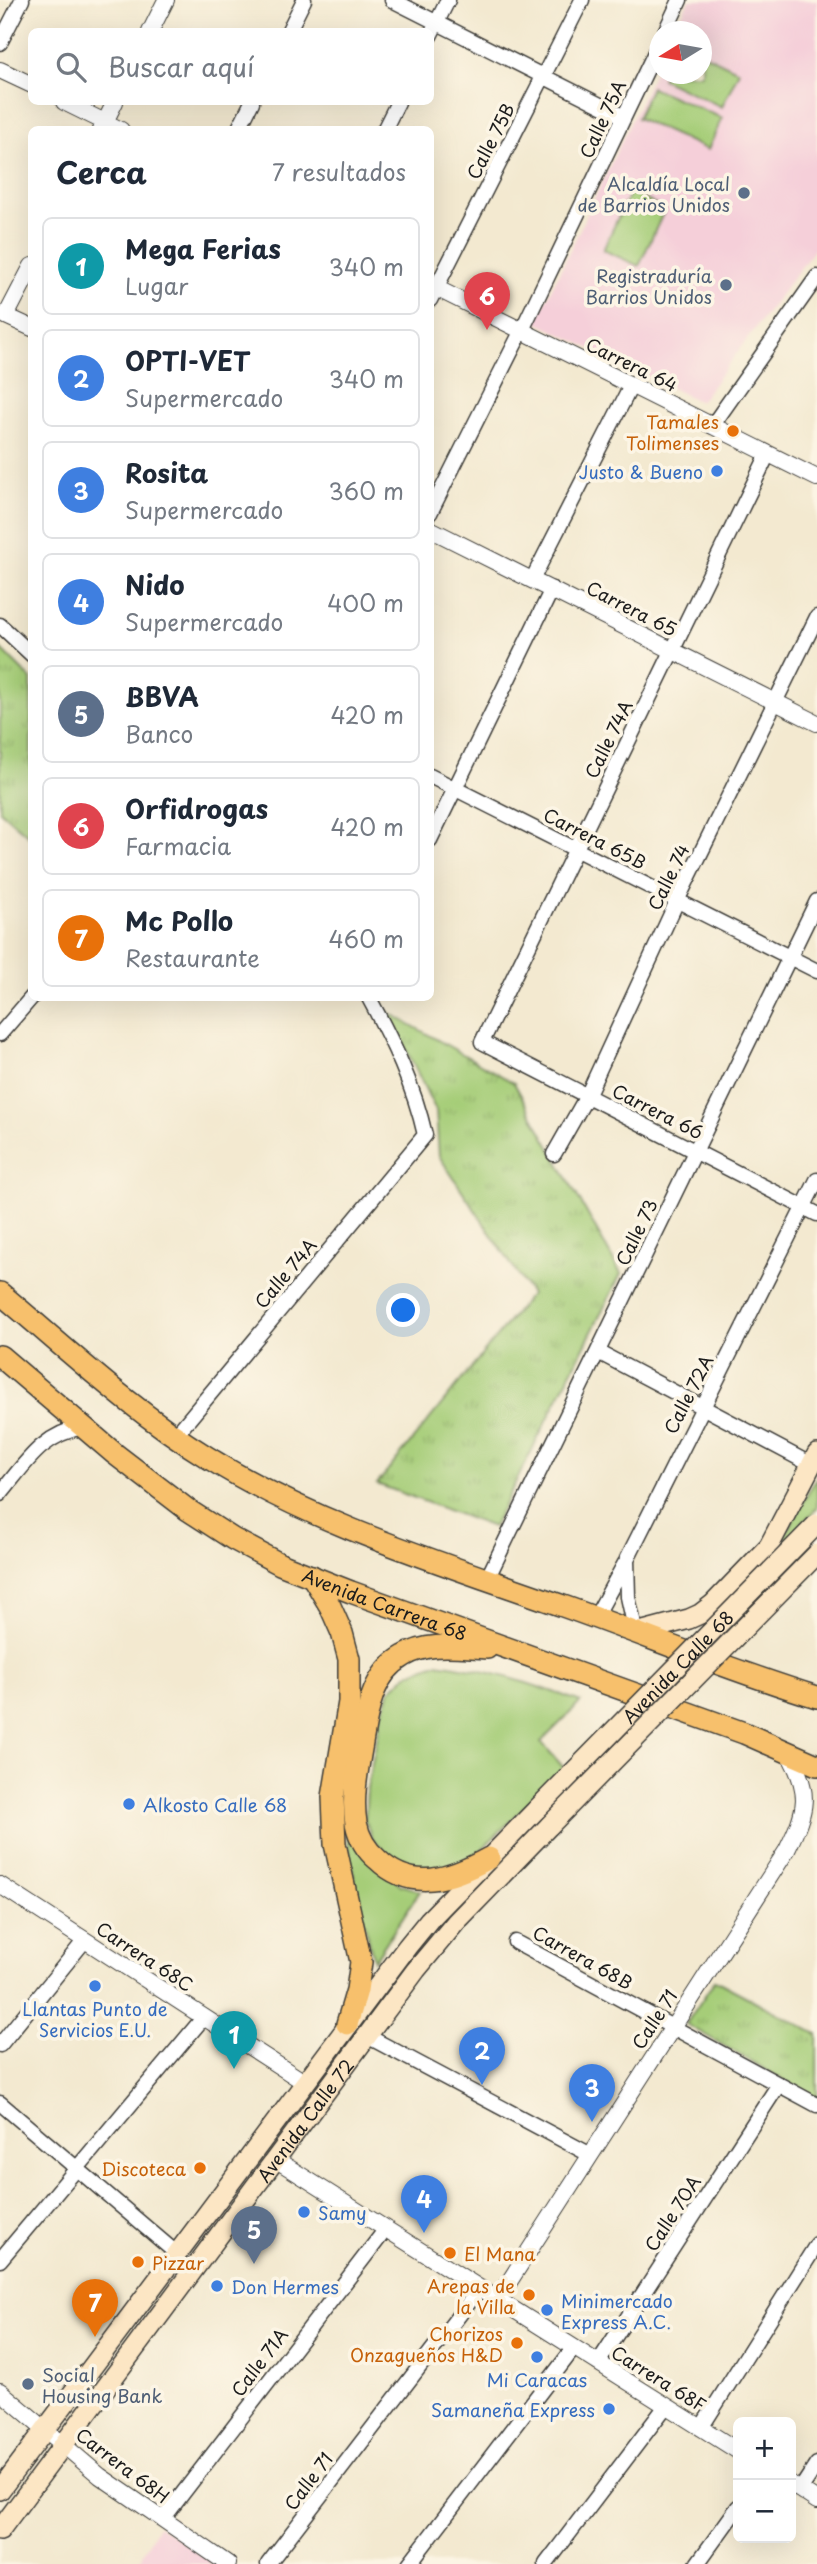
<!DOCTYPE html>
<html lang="es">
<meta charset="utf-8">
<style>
:root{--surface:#fff;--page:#f6f6f7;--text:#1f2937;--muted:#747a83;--line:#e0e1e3;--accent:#2563eb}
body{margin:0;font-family:"Playpen Sans",sans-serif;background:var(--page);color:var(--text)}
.controls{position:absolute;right:21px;bottom:21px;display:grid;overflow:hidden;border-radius:10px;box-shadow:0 7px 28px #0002}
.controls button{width:63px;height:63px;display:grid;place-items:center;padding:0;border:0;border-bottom:2px solid var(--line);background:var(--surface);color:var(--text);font:35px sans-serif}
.compass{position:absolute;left:649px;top:21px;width:63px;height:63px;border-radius:50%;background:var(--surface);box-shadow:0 7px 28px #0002;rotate:259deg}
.you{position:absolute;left:404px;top:1311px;width:24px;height:24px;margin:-18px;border:5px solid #fff;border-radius:50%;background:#1a73e8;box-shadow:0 0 0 10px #1a73e833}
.badge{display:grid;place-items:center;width:46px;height:46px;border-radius:50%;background:var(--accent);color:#fff;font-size:23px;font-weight:700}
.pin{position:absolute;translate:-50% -58px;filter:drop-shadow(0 2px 4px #0008)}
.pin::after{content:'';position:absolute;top:37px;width:24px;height:21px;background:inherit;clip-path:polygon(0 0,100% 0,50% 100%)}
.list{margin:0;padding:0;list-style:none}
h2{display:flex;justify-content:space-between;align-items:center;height:91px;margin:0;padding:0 28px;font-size:30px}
h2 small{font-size:23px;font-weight:400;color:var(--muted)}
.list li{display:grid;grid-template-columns:46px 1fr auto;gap:21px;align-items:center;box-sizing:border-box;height:98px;margin:0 14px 14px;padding:0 14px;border:2px solid var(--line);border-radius:10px}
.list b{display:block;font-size:26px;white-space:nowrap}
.list p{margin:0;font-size:23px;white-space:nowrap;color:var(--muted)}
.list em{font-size:23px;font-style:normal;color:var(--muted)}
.icon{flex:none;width:38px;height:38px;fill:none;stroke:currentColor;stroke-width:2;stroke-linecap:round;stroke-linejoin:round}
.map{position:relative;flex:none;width:817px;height:2564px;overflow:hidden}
.search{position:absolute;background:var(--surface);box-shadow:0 7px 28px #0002;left:28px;top:28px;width:406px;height:77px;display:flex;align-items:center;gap:18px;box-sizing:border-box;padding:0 24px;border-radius:10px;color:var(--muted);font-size:26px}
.panel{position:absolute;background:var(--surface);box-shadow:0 7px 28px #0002;left:28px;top:126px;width:406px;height:875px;border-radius:10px}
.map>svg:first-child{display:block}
.built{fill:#f5cfd9}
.grass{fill:#a6cd78;stroke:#61744a;stroke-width:2}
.park{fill:url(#park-tufts);stroke:#61744a;stroke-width:2}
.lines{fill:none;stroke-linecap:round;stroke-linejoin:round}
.minor-casing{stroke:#3c3b37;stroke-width:17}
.tertiary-casing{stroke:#3c3b37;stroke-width:18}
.secondary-casing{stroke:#3c3b37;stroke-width:22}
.primary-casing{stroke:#3c3b37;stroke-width:24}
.minor{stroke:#fff;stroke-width:14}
.tertiary{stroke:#fff;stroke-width:16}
.secondary{stroke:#fce6c4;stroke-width:19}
.primary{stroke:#f7c06c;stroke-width:21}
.secondary-bridge-casing{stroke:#3c3b37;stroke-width:22;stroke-linecap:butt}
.secondary-bridge{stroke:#fce6c4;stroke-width:19}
.service-dot{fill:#5c6f8a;stroke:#fcf5e5;stroke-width:2.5}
.food-dot{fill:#e8710a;stroke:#fcf5e5;stroke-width:2.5}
.shop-dot{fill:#3f7fe0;stroke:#fcf5e5;stroke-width:2.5}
.labels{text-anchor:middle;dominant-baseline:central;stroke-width:7;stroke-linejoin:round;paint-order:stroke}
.street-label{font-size:18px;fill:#1c1c1c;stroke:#fcf5e5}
.service-label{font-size:18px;fill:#4e5e75;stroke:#fcf5e5;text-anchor:end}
.food-label{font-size:18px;fill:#c56008;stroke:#fcf5e5;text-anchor:end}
.shop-label{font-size:18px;fill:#366cbe;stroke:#fcf5e5;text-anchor:start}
</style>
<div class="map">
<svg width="817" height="2564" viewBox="0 0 817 2564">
<defs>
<pattern id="park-tufts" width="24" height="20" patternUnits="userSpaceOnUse" patternTransform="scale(1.75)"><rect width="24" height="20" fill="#a6cd78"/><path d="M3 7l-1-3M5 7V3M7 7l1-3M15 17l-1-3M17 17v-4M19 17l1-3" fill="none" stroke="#8eaf67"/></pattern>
</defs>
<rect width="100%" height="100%" fill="#fcf5e5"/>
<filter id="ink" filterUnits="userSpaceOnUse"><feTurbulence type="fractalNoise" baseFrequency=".0143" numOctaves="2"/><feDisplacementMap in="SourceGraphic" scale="14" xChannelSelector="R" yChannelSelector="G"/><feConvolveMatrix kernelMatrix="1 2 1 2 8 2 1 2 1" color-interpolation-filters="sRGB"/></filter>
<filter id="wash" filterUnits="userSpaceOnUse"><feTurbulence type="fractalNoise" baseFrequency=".00686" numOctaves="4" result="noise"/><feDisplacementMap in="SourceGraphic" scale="28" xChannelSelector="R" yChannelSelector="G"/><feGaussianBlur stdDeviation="1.57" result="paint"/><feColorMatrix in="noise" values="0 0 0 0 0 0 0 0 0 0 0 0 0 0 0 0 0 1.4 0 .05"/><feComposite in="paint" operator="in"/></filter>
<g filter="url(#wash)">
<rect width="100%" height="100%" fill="#f3e9d0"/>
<path class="built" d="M 689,0 L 817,0 L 817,246 L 700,402 L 536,322 L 659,62 L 660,74 L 702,74 L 702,32 L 674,31 Z
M 158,2525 L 214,2564 L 137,2564 Z"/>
<path class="grass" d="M 702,53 L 739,71 L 722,107 L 662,79 L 664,74 L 702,74 Z
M 651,87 L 722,118 L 708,150 L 637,118 Z
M 630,192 L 665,209 L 639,266 L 603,250 Z
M 817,1477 L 817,1508 L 777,1549 Z
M 436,1663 C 487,1669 533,1684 581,1702 L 541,1742 L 564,1768 L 476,1855 L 449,1868 L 422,1871 L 394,1860 L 373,1839 L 365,1821 L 367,1788 L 382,1714 L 390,1690 L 409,1673 Z
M 344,1810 L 350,1838 L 401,1885 L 420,1891 L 374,1961 C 361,1910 349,1862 344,1810 Z"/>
<path class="park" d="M 0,648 L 31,679 L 31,838 L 0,811 Z
M 388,1012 L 514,1083 L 621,1274 L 493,1527 L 377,1484 L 531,1294 L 439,1156 L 436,1111 Z
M 715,1980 L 817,2034 L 817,2099 L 686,2024 Z"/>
</g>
<g filter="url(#ink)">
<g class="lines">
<defs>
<path id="minor" d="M 392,0 L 624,117
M 288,32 L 304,0
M 665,32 L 680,0
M 430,36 L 448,0
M 0,43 L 22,0
M 238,130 L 252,102
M 384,130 L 398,102
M 430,300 L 582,0
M 712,426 L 817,277
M 768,454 L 482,1042 L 817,1214
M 430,513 L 522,330 L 660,42
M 532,580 L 631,386
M 0,625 L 32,655
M 430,776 L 817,971
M 430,840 L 552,589
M 0,1034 L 32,997
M 554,1154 L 587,1096 L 677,901 L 817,617
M 598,1352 L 812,1465
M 175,1436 L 425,1135 C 414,1086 393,1042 369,998
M 0,1494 C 25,1464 42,1434 83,1427
M 487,1579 L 817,901
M 595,1618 L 625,1563
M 636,1633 L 628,1597 L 627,1559 L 817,1180
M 515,1942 L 817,2105
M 367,2036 L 589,2154
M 0,2045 L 85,1940
M 0,2103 L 176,2253
M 0,2260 L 204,2017
M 598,2363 L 779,2084
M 701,2428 L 817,2244
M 800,2490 L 817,2464
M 163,2519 L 386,2229
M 268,2564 L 480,2288
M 409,2564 L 574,2348
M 546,2564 L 666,2406
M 697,2564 L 738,2507"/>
<path id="tertiary" d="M 150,32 L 166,0
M 0,70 L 32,85
M 64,102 L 121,130
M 101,130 L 115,102
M 32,266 L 6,316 L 32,328
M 430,285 L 817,478
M 430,529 L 817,723
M 0,1885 L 304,2082
M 275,2159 L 738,2451
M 498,2299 L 787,1850 C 807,1809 812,1792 787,1751
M 0,2391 L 100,2476 L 228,2564
M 791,2484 L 817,2501"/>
<g id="secondary">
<path d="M 636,1633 L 689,1619 L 700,1614 L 713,1604 L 769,1546 L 817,1454"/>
<path d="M 0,2490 L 407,1947 L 429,1920 L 537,1809"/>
<path id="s1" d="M 0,2530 L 416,1970 L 456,1922 L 550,1825"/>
</g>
<g id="primary">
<path d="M 0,1293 C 67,1349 132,1411 207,1457 C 316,1525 442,1563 563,1606 C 648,1636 731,1671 817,1697"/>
<path id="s2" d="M 0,1356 L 115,1454 L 188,1510 L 233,1539 L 280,1564 L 351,1592 L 744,1733 L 817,1765"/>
<path d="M 312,1576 L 330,1606 L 342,1633 L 349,1659 L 349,1702 L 333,1797 L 335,1844 L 361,1962 L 357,1990 L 347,2024"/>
<path d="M 487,1648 C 459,1647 429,1641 404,1656 C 370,1675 367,1715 361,1749 C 357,1773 352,1798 356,1823 C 359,1837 366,1850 377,1859 C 412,1893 451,1879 489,1858"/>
</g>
</defs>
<use href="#minor" class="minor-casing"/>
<use href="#tertiary" class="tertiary-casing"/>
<use href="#secondary" class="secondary-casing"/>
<use href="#primary" class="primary-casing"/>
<use href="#minor" class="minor"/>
<use href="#tertiary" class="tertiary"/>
<use href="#secondary" class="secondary"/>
<use href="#primary" class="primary"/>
<defs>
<g id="secondary-bridge">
<path id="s3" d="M 537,1809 L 817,1524"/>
<path d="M 550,1825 L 817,1554"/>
</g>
</defs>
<use href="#secondary-bridge" class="secondary-bridge-casing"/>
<use href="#secondary-bridge" class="secondary-bridge"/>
</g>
</g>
<g class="service-dot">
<circle cx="744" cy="193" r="7"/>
<circle cx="726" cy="285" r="7"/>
<circle cx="28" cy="2384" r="7"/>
</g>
<g class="food-dot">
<circle cx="733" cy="431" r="7"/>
<circle cx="200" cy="2168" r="7"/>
<circle cx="450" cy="2253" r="7"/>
<circle cx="138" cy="2262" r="7"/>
<circle cx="529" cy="2295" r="7"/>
<circle cx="517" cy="2343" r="7"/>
</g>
<g class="shop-dot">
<circle cx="717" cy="471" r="7"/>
<circle cx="129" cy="1804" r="7"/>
<circle cx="95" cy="1986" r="7"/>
<circle cx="304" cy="2212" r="7"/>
<circle cx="217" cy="2286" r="7"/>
<circle cx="547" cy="2310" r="7"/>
<circle cx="537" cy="2357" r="7"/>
<circle cx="609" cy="2409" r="7"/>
</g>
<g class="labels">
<g class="street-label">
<text transform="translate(602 119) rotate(-65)">Calle 75A</text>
<text transform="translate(490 141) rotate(-63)">Calle 75B</text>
<text transform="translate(632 364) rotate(26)">Carrera 64</text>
<text transform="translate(632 608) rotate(27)">Carrera 65</text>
<text transform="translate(608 739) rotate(-64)">Calle 74A</text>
<text transform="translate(595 838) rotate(27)">Carrera 65B</text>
<text transform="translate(668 877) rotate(-64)">Calle 74</text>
<text transform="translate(658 1111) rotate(27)">Carrera 66</text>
<text transform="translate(636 1232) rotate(-64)">Calle 73</text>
<text transform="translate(285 1273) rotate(-50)">Calle 74A</text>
<text transform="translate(688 1394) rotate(-63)">Calle 72A</text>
<text stroke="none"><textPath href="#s2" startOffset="462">Avenida Carrera 68</textPath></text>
<text stroke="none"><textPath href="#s3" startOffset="200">Avenida Calle 68</textPath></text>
<text transform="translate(145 1956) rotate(33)">Carrera 68C</text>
<text transform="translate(583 1957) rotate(29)">Carrera 68B</text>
<text transform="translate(654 2019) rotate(-57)">Calle 71</text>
<text stroke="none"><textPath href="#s1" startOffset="511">Avenida Calle 72</textPath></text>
<text transform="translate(672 2213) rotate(-57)">Calle 70A</text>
<text transform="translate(259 2362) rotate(-53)">Calle 71A</text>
<text transform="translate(659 2378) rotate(32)">Carrera 68F</text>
<text transform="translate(123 2465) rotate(37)">Carrera 68H</text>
<text transform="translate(308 2481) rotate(-53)">Calle 71</text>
</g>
<g class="service-label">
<text x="730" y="183">Alcaldía Local<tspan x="730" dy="21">de Barrios Unidos</tspan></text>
<text x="712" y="275">Registraduría<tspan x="712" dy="21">Barrios Unidos</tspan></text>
<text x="42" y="2374" text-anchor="start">Social<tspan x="42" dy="21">Housing Bank</tspan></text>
</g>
<g class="food-label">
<text x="719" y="421">Tamales<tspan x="719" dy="21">Tolimenses</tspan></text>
<text x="186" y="2168">Discoteca</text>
<text x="464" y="2253" text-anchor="start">El Mana</text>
<text x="152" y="2262" text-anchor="start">Pizzar</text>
<text x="515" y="2285">Arepas de<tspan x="515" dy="21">la Villa</tspan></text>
<text x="503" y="2333">Chorizos<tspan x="503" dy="21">Onzagueños H&amp;D</tspan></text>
</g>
<g class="shop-label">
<text x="703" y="471" text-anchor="end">Justo &amp; Bueno</text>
<text x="143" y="1804">Alkosto Calle 68</text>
<text x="95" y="2008" text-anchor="middle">Llantas Punto de<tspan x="95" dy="21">Servicios E.U.</tspan></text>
<text x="318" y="2212">Samy</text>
<text x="231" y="2286">Don Hermes</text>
<text x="561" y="2300">Minimercado<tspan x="561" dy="21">Express A.C.</tspan></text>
<text x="537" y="2379" text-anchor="middle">Mi Caracas</text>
<text x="595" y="2409" text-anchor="end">Samaneña Express</text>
</g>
</g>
</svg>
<div class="controls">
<button>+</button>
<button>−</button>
</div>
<svg class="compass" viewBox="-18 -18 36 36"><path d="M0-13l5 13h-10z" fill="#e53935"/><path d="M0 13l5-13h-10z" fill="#747a83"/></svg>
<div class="you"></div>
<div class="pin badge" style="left:234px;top:2069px;background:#0f9aa8">1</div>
<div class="pin badge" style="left:482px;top:2085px;background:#3f7fe0">2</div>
<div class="pin badge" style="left:592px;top:2122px;background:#3f7fe0">3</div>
<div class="pin badge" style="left:424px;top:2233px;background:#3f7fe0">4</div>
<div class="pin badge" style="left:254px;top:2264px;background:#5c6f8a">5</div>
<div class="pin badge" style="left:487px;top:330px;background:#e0444e">6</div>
<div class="pin badge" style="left:95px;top:2337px;background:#e8710a">7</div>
<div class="search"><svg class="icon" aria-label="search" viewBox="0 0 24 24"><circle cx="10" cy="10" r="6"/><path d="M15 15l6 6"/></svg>Buscar aquí</div>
<section class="panel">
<h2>Cerca<small>7 resultados</small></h2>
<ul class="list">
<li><span class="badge" style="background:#0f9aa8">1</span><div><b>Mega Ferias</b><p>Lugar</p></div><em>340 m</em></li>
<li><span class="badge" style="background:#3f7fe0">2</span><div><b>OPTI-VET</b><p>Supermercado</p></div><em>340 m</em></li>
<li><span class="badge" style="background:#3f7fe0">3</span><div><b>Rosita</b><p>Supermercado</p></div><em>360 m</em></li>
<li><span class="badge" style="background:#3f7fe0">4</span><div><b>Nido</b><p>Supermercado</p></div><em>400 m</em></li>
<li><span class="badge" style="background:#5c6f8a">5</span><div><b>BBVA</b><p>Banco</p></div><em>420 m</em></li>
<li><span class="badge" style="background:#e0444e">6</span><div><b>Orfidrogas</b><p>Farmacia</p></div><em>420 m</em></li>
<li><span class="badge" style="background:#e8710a">7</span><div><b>Mc Pollo</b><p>Restaurante</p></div><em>460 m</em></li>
</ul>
</section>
</div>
